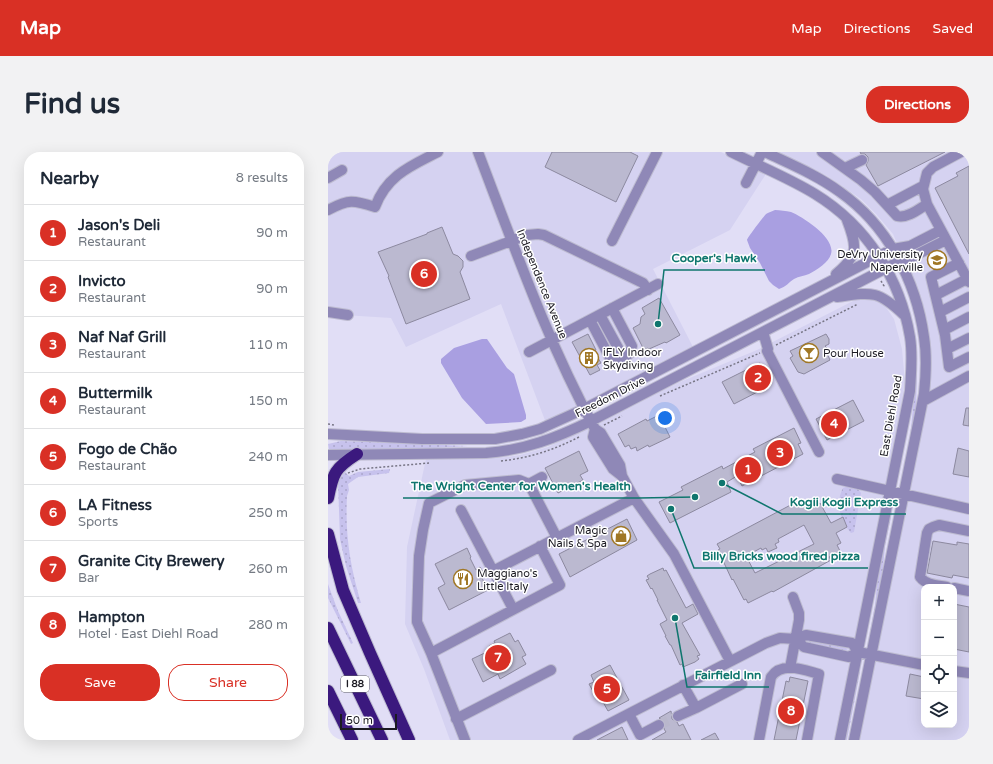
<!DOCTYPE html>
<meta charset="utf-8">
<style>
:root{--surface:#fff;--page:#f2f2f3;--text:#1f2937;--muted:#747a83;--line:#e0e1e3;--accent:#d93025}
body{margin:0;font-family:"Varela Round",sans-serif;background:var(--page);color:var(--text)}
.controls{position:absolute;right:12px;bottom:12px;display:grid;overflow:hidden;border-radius:8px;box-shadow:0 4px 16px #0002}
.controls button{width:36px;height:36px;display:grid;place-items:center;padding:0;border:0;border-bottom:1px solid var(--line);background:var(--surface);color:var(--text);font:20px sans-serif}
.scale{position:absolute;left:12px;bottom:10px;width:57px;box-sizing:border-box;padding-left:4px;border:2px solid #1b1a22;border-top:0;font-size:11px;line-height:14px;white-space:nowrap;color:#1b1a22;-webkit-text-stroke:3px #fff;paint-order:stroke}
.you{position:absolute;left:337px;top:266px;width:14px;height:14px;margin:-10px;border:3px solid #fff;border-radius:50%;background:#1a73e8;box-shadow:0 0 0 6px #1a73e833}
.badge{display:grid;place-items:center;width:26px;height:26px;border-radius:50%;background:var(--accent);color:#fff;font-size:13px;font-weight:700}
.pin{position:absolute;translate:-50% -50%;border:2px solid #fff;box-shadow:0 1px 4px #0006}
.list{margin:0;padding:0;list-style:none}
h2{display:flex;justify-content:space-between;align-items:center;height:52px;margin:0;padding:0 16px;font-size:17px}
h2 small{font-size:13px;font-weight:400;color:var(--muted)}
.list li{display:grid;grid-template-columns:26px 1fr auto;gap:12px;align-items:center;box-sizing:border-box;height:56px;padding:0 16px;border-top:1px solid var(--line)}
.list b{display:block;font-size:15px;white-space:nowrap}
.list p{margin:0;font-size:13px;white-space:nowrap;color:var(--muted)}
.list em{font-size:13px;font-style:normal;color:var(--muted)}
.actions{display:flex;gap:8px;padding:12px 16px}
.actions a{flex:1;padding:9px 0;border:1px solid var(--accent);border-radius:16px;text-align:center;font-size:14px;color:var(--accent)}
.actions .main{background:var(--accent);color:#fff}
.icon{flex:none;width:22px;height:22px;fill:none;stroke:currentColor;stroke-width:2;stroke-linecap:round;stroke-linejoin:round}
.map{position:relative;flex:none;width:641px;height:588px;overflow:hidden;border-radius:16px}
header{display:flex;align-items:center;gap:24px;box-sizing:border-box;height:56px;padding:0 20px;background:var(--accent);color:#fff}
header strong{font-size:19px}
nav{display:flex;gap:22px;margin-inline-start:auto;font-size:14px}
.intro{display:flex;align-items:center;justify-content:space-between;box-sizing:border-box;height:96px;padding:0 24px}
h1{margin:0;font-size:28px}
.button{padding:10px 18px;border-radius:16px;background:var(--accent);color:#fff;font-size:14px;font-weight:700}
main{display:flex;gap:24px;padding:0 24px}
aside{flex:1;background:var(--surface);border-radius:16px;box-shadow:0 4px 16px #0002}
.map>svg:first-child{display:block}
.built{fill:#d5d2f1;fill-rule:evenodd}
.grass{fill:url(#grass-dots)}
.water{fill:#a99fe1}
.building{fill:#bbb9d0;stroke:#8c899f;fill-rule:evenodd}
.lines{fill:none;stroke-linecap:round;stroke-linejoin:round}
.minor-tunnel{stroke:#b9b7cc;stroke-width:10;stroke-dasharray:10 5;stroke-linecap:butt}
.minor-casing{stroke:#bdbbd0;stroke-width:12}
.highway-casing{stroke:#bdbbd0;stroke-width:14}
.path{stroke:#777585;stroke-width:1.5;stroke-dasharray:2 2;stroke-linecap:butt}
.minor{stroke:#8f88b7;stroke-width:10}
.highway{stroke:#3b197e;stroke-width:12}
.labels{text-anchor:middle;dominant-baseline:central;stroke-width:3;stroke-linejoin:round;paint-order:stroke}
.shield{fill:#fff;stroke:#5f5f64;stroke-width:1}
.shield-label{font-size:10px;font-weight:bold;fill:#1b1a22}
.poi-label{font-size:11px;fill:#1b1a22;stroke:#fff;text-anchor:start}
.street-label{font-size:11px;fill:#1b1a22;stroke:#fff}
.leader{fill:none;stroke:#0f766e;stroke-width:1.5}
.callout-dot{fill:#0f766e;stroke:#fff;stroke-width:1.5}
.callout-label{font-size:12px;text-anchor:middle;font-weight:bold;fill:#0f766e;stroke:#fff;stroke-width:3;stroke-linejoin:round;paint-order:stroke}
</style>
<header>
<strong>Map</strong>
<nav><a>Map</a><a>Directions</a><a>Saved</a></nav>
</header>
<div class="intro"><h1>Find us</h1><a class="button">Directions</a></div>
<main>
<aside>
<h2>Nearby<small>8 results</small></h2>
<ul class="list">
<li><span class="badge">1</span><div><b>Jason's Deli</b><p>Restaurant</p></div><em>90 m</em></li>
<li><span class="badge">2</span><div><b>Invicto</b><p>Restaurant</p></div><em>90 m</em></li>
<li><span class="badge">3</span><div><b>Naf Naf Grill</b><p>Restaurant</p></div><em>110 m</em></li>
<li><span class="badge">4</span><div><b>Buttermilk</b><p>Restaurant</p></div><em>150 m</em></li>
<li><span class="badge">5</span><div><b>Fogo de Chão</b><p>Restaurant</p></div><em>240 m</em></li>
<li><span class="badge">6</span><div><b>LA Fitness</b><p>Sports</p></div><em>250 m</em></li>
<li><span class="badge">7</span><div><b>Granite City Brewery</b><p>Bar</p></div><em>260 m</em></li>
<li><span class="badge">8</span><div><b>Hampton</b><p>Hotel · East Diehl Road</p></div><em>280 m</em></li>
</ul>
<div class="actions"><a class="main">Save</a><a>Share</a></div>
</aside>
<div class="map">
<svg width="641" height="588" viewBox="0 0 641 588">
<defs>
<pattern id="grass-dots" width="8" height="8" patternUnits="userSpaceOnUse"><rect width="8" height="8" fill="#c7c2ed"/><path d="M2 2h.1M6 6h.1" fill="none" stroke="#aaa6cb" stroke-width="1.8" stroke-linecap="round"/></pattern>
</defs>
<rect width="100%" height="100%" fill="#e1def6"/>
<path class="built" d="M 0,0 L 393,0 L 438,22 L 402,78 L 325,117 L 365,195 L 218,271 L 173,152 L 78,195 L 63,166 L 0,162 Z
M 447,0 L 641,0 L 641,588 L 531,588 L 600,247 L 602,218 L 602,189 L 594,152 L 588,135 L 565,82 L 548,62 L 533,47 L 499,24 ZM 596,435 L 626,435 L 626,573 L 596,573 Z
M 544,147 L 552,150 L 557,154 L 566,167 L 574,197 L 577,231 L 570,272 L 508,588 L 122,588 L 96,517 L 77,472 L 79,395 L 98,307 L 150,307 L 179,305 L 192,303 L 220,295 L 352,230 L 429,198 L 527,148 Z"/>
<path class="grass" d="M 589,221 L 588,259 L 582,287 L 588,222 Z
M 13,289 L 140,294 L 107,296 L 1,298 L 0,292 Z
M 62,317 L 61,321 L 30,325 L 20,332 L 21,338 L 19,344 C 17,383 22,413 33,451 L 30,451 L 18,414 L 12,387 L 10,329 L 17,320 L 21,324 L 30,320 Z
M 520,334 L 529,336 L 533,341 L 526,380 L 523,381 C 512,369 507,351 515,336 Z
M 562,360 L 564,360 L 557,394 L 554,429 L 544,481 L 542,480 L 547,453 L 550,420 Z
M 0,432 L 10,459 L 25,491 L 23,492 L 0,446 Z
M 478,488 L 518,496 L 519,497 L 518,499 L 480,491 L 478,490 Z
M 530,519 L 532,520 L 519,588 L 516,588 Z"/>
<path class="water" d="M 447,58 C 452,58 458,59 463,60 C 475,65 508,86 503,102 C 501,110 489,118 481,122 C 476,124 471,124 466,127 C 461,130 458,135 451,137 L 445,133 L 441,129 L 432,111 L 422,96 L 419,88 C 420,85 436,64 438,62 C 441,60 445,59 447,58 Z
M 154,187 L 159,187 L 179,216 L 186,222 L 198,263 L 198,267 L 193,270 L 158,272 L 134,246 L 113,211 L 113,207 L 126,196 Z"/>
<path class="building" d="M 224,0 L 302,0 L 310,4 L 288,50 L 217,15 Z
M 532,0 L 617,0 L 550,34 L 538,13 L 540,9 L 540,5 L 537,2 L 533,2 Z
M 641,14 L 641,102 L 607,36 L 630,24 L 628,21 Z
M 114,75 L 125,102 L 130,104 L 135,109 L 135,115 L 132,120 L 142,147 L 78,172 L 60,125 L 61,124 L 50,100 L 99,82 L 99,81 Z
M 331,146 L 352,183 L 338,191 L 337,190 L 321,197 L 320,196 L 316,198 L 305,176 L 312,172 L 313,165 L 317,162 L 314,156 Z
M 260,182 L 268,198 L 266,199 L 273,211 L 269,213 L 272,218 L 262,223 L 244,190 Z
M 498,182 L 501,187 L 501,192 L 497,194 L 499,196 L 497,197 L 502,208 L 476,222 L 470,220 L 462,206 L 465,204 L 462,199 Z
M 432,211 L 443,233 L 406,252 L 394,230 Z
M 525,248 L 536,269 L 499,288 L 488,267 Z
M 638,256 L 641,256 L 641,274 L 635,273 Z
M 331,263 L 342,285 L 321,295 L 320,293 L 309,299 L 308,295 L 303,297 L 301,293 L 297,295 L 290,282 L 318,267 L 319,269 Z
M 466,276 L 473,291 L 470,292 L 475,302 L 414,334 L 409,324 L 399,330 L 403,340 L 342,371 L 331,350 L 355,338 L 353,335 L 394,314 L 395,317 L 427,300 L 425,297 Z
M 630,296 L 641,299 L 641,325 L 625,322 Z
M 251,299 L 260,319 L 252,323 L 255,328 L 230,341 L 217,316 Z
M 472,348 L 474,353 L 477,351 L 478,353 L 485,350 L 487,354 L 492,351 L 503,371 L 515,365 L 519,375 L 508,381 L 513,391 L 509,393 L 512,399 L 501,405 L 503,408 L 445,440 L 444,439 L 420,451 L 418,447 L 416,448 L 405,427 L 404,428 L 390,398 L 392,397 L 389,392 ZM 476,373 L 486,392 L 427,421 L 418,404 L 433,396 L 434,398 L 438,396 L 440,400 L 449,396 L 447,392 L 451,390 L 450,387 Z
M 299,367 L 309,388 L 242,425 L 231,402 Z
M 605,389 L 629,393 L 629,390 L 641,392 L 641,426 L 625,423 L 624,426 L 599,421 Z
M 139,396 L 143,405 L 142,406 L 148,418 L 152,415 L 155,420 L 152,422 L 160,438 L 121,458 L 110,436 L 117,432 L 107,412 Z
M 335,416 L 336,419 L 338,418 L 358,456 L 365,452 L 370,462 L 354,471 L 372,503 L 369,504 L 371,507 L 367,510 L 355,515 L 354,512 L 352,513 L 343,493 L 342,493 L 337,484 L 338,484 L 332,472 L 339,468 L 329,448 L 330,448 L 324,436 L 323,437 L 318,428 L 321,427 L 319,424 L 322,422 Z
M 626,452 L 641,455 L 641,500 L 626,497 Z
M 182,481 L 187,490 L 190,488 L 198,503 L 194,505 L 198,512 L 172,527 L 170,522 L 155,530 L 144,507 L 163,498 L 161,494 L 167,491 L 166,489 Z
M 282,513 L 301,548 L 280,559 L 270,541 L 267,543 L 261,532 L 266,530 L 263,523 Z
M 582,522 L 596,525 L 596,547 L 578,544 Z
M 462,525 L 480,529 L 468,588 L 446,588 L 458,529 L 461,530 Z
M 343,559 L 344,567 L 349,570 L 351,574 L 355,572 L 363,588 L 324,588 L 338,580 L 336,577 L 337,570 L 331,566 Z
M 294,575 L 300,588 L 269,588 Z
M 387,581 L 391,588 L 373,588 Z"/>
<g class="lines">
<path class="minor-tunnel" d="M 331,573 L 350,564"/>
<defs>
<path id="minor" d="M 150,0 C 186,94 219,189 267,277 L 273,281 L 292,313 L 294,324 L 306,346 L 346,402 L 402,509
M 403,0 C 431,14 461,26 487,42 C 539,74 572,126 582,185 C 585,203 583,221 582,239 L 512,588
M 437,0 C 462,12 489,23 512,40 C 559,73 588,128 596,185 C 599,204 598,223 596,242 L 526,588
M 494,0 L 533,28 L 547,40 L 569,64 C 579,67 591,57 599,52
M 633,0 L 605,15 L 599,21 L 595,37 L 599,52 L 641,130
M 517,16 L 534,8
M 0,26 L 14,18
M 418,31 L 434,0
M 559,53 L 595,34
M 0,58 C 21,47 25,48 47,55 C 59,23 83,14 110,0
M 284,89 L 329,0
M 143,104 L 199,83 L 210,82 L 216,83 L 315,131 L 320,138
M 631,111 L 603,125 L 617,183 L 621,215 L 641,205
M 508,122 C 531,103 529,94 519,68
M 608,143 L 639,127
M 509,145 C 544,140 550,138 576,163
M 0,160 L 20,163
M 612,160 L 641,145
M 272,163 L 295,205
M 262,168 L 282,206 C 289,210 295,206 301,202 L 304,194 L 284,156
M 616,178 L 641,165
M 435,180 L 440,197 L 439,199 L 491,300
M 619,197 L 641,186
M 201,200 L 330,132
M 595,249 L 641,224
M 267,277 L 265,285 L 285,317 L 294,324
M 0,282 L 94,287 L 167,287 L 194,282 L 212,277 L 256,257 L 551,104 L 565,97 L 582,94 L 613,78
M 0,303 L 158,301 C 197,298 228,286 263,269 L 572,109 L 586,104 L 618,88
M 509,327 L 641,357
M 201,332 L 214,325
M 133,358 L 185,457
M 212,394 L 232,433 L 103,501 L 89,470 L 89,466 L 91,404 L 95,378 L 101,351 L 137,333 L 191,328 L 201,332 L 229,386
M 165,419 L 306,346
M 619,435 C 609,433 598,433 592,425 L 599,381 L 601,377 L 605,375 L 611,373 L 641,379
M 626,436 L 641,439
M 468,487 L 476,495 L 521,505 L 530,500
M 103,501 L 137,588
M 462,516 L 471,468 L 471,461 L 465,445
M 626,519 L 641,521
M 355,533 L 368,556
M 301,562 L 312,583 L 331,573
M 350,564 L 368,556 L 414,532
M 128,567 L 223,518
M 250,588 L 438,491 L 452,486 L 468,487 L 478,483 L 524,491 L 530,500 L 596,513
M 431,588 L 443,525 C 454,509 476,518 491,522 L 479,588"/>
<path id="highway" d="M 0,346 C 5,321 7,316 29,302
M 0,382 L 15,438 L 42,501 L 81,588
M 0,476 L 54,588
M 0,539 L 24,588"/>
</defs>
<use href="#minor" class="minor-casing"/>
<use href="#highway" class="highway-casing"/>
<path class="path" d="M 553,129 L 556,134 L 556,136
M 448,193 L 530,152
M 332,244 L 432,201
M 0,272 L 6,273
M 276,273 L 294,264
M 173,309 C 201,306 226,298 251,285
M 20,321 L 32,317 L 101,311"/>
<use href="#minor" class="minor"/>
<use href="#highway" class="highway"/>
</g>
<defs>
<symbol id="university-ring" viewBox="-11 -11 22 22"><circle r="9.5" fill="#fff" stroke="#a07725" stroke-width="1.5"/><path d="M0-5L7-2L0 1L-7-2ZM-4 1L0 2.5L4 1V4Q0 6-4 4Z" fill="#a07725"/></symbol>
<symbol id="bar-ring" viewBox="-11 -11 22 22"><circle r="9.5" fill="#fff" stroke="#a07725" stroke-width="1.5"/><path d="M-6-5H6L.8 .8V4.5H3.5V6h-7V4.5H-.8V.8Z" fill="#a07725"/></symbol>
<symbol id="building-ring" viewBox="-11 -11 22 22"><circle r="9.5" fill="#fff" stroke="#a07725" stroke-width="1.5"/><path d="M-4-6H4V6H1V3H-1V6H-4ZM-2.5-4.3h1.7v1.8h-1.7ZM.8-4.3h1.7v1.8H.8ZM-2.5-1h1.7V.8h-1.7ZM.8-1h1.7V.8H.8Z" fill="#a07725"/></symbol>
<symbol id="shop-ring" viewBox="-11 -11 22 22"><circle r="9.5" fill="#fff" stroke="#a07725" stroke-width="1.5"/><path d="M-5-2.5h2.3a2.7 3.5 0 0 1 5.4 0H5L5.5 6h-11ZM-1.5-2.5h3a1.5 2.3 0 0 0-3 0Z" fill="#a07725"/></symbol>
<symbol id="restaurant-ring" viewBox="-11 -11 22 22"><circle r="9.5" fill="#fff" stroke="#a07725" stroke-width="1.5"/><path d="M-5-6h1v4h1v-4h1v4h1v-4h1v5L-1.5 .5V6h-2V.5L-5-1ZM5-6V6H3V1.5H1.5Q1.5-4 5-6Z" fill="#a07725"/></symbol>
</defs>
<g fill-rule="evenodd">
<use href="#university-ring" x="598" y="97" width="22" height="22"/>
<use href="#bar-ring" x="470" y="190" width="22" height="22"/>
<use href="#building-ring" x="250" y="195" width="22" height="22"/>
<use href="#shop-ring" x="282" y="373" width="22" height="22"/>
<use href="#restaurant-ring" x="124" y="416" width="22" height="22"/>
</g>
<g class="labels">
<rect class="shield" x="13" y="524" width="28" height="16" rx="3"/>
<g class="shield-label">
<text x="27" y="532">I 88</text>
</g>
<g class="poi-label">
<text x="595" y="102" text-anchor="end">DeVry University<tspan x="595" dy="13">Naperville</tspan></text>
<text x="275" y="200">iFLY Indoor<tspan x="275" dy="13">Skydiving</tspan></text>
<text x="495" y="201">Pour House</text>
<text x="279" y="378" text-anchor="end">Magic<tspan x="279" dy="13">Nails &amp; Spa</tspan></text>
<text x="149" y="421">Maggiano's<tspan x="149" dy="13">Little Italy</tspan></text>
</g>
<g class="street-label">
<text transform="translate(214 132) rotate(68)">Independence Avenue</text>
<text transform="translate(282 245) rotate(-27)">Freedom Drive</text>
<text transform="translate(563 264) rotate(-80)">East Diehl Road</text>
</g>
</g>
<path class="leader" d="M330 172L336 118H437M367 345L311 346H75M394 331L454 362H578M343 357L366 416H540M347 466L359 535H441"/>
<g class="callout-dot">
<circle cx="330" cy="172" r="4"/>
<circle cx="367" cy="345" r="4"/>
<circle cx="394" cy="331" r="4"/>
<circle cx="343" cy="357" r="4"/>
<circle cx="347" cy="466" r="4"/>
</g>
<g class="callout-label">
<text x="386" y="110">Cooper's Hawk</text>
<text x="193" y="338">The Wright Center for Women's Health</text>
<text x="516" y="354">Kogii Kogii Express</text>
<text x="453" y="408">Billy Bricks wood fired pizza</text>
<text x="400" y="527">Fairfield Inn</text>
</g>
</svg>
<div class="controls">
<button>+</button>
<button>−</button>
<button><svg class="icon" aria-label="locate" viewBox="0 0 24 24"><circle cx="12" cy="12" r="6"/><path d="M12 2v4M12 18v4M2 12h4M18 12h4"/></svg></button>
<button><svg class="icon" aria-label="layers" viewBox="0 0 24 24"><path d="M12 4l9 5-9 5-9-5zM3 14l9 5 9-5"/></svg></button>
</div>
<div class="scale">50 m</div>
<div class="you"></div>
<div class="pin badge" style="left:420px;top:318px">1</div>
<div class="pin badge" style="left:430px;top:226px">2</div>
<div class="pin badge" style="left:452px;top:301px">3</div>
<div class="pin badge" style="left:506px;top:272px">4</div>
<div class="pin badge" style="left:279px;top:537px">5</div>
<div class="pin badge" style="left:96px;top:122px">6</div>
<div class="pin badge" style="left:170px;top:506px">7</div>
<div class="pin badge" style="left:463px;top:559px">8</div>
</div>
</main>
